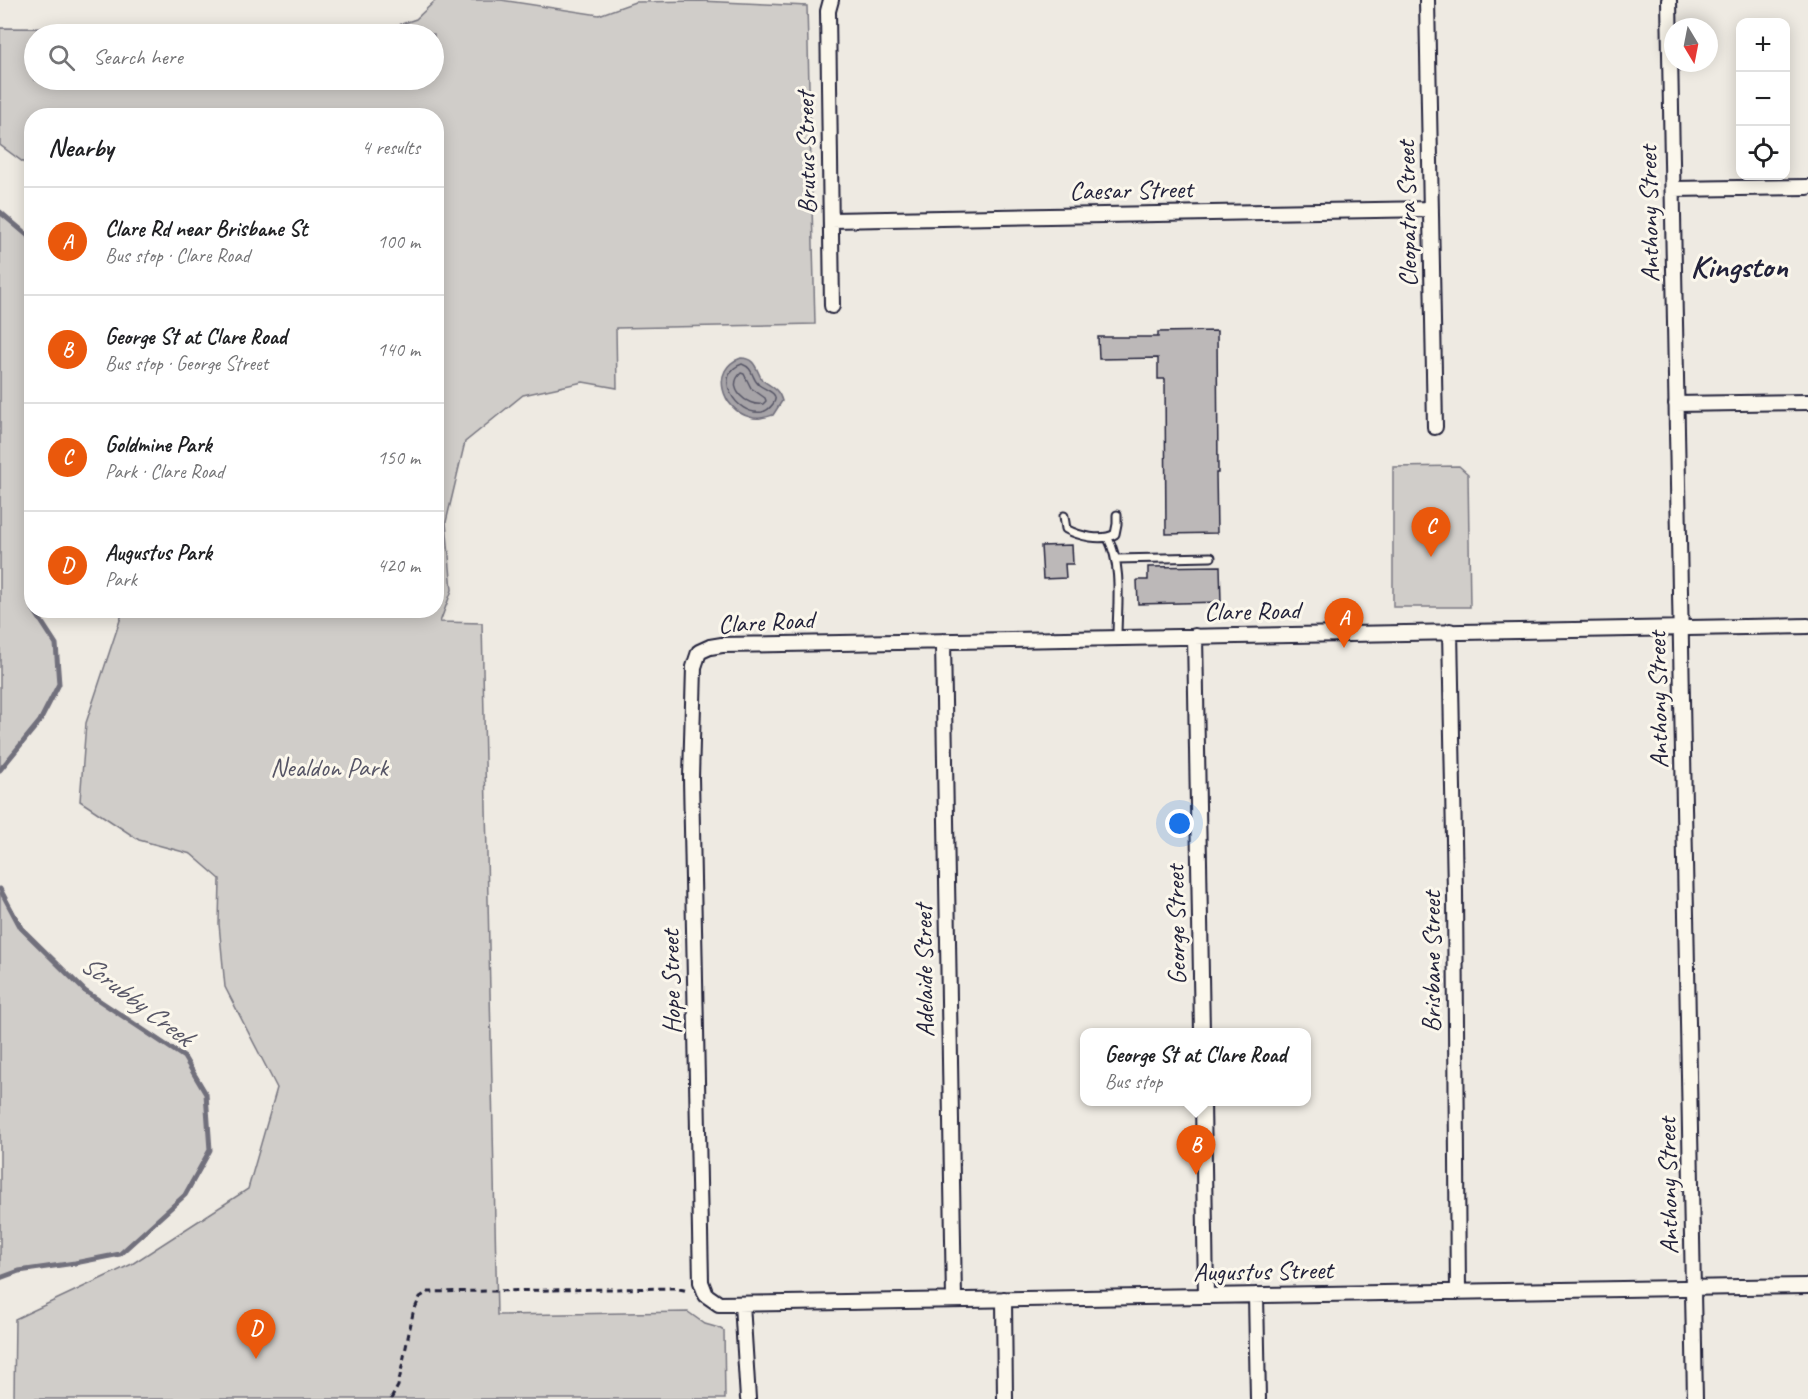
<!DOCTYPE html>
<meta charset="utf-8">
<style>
:root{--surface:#fff;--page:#f6f6f6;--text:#202124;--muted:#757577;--line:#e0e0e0;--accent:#ea580c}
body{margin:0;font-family:Caveat,sans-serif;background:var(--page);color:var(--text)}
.controls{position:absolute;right:18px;top:18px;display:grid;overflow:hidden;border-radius:12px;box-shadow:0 3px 15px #0003}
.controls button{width:54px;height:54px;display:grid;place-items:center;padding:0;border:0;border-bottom:2px solid var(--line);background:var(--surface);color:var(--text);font:30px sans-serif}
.compass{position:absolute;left:1664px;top:18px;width:54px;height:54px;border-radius:50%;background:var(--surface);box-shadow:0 3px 15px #0003;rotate:170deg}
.you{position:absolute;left:1180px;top:824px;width:21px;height:21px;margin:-15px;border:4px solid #fff;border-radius:50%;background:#1a73e8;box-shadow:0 0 0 9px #1a73e833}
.badge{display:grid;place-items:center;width:39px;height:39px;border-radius:50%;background:var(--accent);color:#fff;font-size:20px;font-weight:700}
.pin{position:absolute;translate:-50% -50px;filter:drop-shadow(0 2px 3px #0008)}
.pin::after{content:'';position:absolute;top:32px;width:21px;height:18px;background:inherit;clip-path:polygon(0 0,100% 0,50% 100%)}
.popup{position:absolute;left:1080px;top:1028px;width:231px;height:78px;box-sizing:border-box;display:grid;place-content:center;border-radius:12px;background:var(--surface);filter:drop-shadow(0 2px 4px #0005);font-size:20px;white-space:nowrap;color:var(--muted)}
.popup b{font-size:22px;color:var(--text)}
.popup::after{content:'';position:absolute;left:50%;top:100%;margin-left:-12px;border:12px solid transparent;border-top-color:var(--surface)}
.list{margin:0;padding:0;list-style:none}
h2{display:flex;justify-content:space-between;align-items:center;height:78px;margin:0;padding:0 24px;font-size:26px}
h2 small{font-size:20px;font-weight:400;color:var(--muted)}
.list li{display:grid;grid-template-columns:39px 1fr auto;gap:18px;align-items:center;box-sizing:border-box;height:108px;padding:0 24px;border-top:2px solid var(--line)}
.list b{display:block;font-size:22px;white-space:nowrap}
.list p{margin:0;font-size:20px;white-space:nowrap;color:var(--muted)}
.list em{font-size:20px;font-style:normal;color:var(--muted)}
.icon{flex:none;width:33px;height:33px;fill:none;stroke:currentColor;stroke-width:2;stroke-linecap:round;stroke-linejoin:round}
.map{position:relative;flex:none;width:1808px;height:1399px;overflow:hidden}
.search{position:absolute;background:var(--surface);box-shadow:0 3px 15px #0003;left:24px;top:24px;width:420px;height:66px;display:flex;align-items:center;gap:15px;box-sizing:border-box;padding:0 21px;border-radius:33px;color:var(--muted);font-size:22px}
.panel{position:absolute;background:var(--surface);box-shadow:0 3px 15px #0003;left:24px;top:108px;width:420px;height:510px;border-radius:24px}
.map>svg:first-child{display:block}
.green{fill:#d0cdc9;stroke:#797882;stroke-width:1.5;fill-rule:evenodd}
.water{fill:#a6a3a7;stroke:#716f7c;stroke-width:1.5}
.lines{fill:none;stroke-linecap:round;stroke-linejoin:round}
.shore{stroke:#575666;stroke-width:1.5}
.stream{stroke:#716f7c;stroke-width:5}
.building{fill:#bcb8b8;stroke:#22223b;stroke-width:1.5}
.lane-casing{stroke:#22223b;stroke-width:11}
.street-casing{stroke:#22223b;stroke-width:18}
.path{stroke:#22223b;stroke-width:3;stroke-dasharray:6 4.5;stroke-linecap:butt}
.lane{stroke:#fbf7ec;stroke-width:7}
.street{stroke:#fbf7ec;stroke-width:14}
.labels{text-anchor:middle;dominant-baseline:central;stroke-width:6;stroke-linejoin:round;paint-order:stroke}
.street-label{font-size:26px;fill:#22223b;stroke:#fbf7ec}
.park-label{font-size:26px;fill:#565566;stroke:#fbf7ec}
.water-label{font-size:27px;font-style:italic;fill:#575666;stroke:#fbf7ec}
.district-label{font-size:32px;font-weight:bold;fill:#22223b;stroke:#fbf7ec}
</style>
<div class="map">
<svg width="1808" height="1399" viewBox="0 0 1808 1399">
<rect width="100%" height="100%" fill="#eeeae2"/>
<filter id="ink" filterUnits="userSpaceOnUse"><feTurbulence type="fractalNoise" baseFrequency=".0167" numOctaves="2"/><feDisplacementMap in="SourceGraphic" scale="12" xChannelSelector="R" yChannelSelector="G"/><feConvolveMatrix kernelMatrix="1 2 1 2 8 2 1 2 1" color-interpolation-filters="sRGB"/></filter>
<g filter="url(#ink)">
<path class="green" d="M 436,0 L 501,0 L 599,15 L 635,2 L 700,1 L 807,6 L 815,324 L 616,328 L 617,388 L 583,382 L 523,395 L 465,442 L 446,522 L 452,590 L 440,622 L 482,623 L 497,1315 L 688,1312 L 705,1324 L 719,1328 L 724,1331 L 725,1399 L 14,1399 L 15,1319 L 132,1264 L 248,1189 L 277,1088 L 225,987 L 219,924 L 220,879 L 191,854 L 139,840 L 80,801 L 86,723 L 123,611 L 436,610 L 436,116 L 32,116 L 31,168 L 0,145 L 0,28 L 384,30 L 416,19 ZM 34,34 L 434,34 L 434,80 L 34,80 Z
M 0,212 L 31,239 L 32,610 L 34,611 L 56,644 L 59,684 L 40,721 L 0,770 Z
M 1459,466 L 1468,474 L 1470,607 L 1393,607 L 1393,467 Z
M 0,889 L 22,928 L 85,991 L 184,1057 L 206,1094 L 210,1150 L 185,1195 L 120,1254 L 75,1263 L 19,1271 L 0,1278 Z"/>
<path class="water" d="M 741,358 C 755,358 756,369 762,380 C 771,386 779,389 782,401 L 773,415 C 766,417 758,420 750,417 C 722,410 709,369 741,358 Z"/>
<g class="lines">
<path class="shore" d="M 742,364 C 755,369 750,377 759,385 C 765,390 781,393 773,404 C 770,408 767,411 762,412 C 735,416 712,374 742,364 Z
M 741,373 L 744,374 L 751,388 L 765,398 L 766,401 L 763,404 C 747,407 725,388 741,373 Z"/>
<path class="stream" d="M 0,212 L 32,239
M 0,770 L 40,721 L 59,684 L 56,644 L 34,610
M 0,889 L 21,928 L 85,991 L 184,1057 L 206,1094 L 210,1150 L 185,1195 L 120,1254 L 75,1263 L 19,1271 L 0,1278"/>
</g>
<path class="building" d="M 1217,331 L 1218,473 L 1216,473 L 1217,533 L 1166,534 L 1165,379 L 1158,379 L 1158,358 L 1099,359 L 1098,337 L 1158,337 L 1158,332 Z
M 1072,545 L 1073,564 L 1065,564 L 1066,578 L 1043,579 L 1041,546 Z
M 1220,566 L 1221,602 L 1138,604 L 1137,580 L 1148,580 L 1148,567 Z"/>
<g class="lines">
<defs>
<path id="lane" d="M 1064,516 L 1066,529 C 1079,536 1102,542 1115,534 L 1117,524 L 1117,515
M 1108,538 C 1123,567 1117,605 1117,638
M 1116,559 L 1211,557"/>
<path id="street" d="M 831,0 L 828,11 L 832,306
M 1427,0 L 1435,427
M 1669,0 L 1695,1399
M 1673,189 L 1808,187
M 831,220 L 1431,209
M 1676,404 L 1808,402
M 1808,626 L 722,645 L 710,647 L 699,652 L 694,667 L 691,778 L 701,1282 L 706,1295 L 719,1304 L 1808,1286
M 1450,631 L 1455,892 L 1458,1292
M 1195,636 L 1202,1032
M 943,641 L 954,1300
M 1203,1102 L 1206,1296
M 1256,1295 L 1258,1399
M 1004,1299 L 1005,1399
M 742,1304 L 748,1399"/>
</defs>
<use href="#lane" class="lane-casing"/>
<use href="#street" class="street-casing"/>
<path class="path" d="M 391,1399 L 398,1386 L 413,1313 L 420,1297 L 428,1292 L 675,1288 L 688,1291"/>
<use href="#lane" class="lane"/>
<use href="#street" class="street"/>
</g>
</g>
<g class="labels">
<g class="street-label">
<text transform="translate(806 153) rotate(-91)">Brutus Street</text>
<text transform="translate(1131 190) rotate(-1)">Caesar Street</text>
<text transform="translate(1407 214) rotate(-91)">Cleopatra Street</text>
<text transform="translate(1649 214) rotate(-91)">Anthony Street</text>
<text transform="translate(1252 611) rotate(-1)">Clare Road</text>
<text transform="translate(766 622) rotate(-3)">Clare Road</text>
<text transform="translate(1658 700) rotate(-91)">Anthony Street</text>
<text transform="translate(1176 925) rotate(-91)">George Street</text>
<text transform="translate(1431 962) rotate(-90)">Brisbane Street</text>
<text transform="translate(924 971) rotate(-91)">Adelaide Street</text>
<text transform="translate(671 982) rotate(-91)">Hope Street</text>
<text transform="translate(1668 1186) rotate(-91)">Anthony Street</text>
<text transform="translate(1263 1271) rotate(-1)">Augustus Street</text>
</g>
<g class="park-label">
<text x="329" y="767">Nealdon Park</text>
</g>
<g class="water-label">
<text transform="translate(137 1000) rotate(37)">Scrubby Creek</text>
</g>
<g class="district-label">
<text x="1739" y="266">Kingston</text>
</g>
</g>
</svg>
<div class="controls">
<button>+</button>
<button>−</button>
<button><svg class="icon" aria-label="locate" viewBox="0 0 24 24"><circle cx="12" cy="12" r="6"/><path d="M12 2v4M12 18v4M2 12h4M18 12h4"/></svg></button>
</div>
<svg class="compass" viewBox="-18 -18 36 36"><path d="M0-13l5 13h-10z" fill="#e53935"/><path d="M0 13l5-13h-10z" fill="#757577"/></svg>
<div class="you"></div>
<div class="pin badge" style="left:1344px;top:648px">A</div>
<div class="pin badge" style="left:1196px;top:1175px">B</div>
<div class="popup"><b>George St at Clare Road</b>Bus stop</div>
<div class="pin badge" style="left:1431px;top:557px">C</div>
<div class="pin badge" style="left:256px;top:1359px">D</div>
<div class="search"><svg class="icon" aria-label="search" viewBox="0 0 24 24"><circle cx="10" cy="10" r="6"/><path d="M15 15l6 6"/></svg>Search here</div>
<section class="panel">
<h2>Nearby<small>4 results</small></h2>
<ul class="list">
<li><span class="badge">A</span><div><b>Clare Rd near Brisbane St</b><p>Bus stop · Clare Road</p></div><em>100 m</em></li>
<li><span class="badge">B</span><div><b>George St at Clare Road</b><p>Bus stop · George Street</p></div><em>140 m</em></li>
<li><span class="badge">C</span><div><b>Goldmine Park</b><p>Park · Clare Road</p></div><em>150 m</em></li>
<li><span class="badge">D</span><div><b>Augustus Park</b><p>Park</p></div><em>420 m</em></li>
</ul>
</section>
</div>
